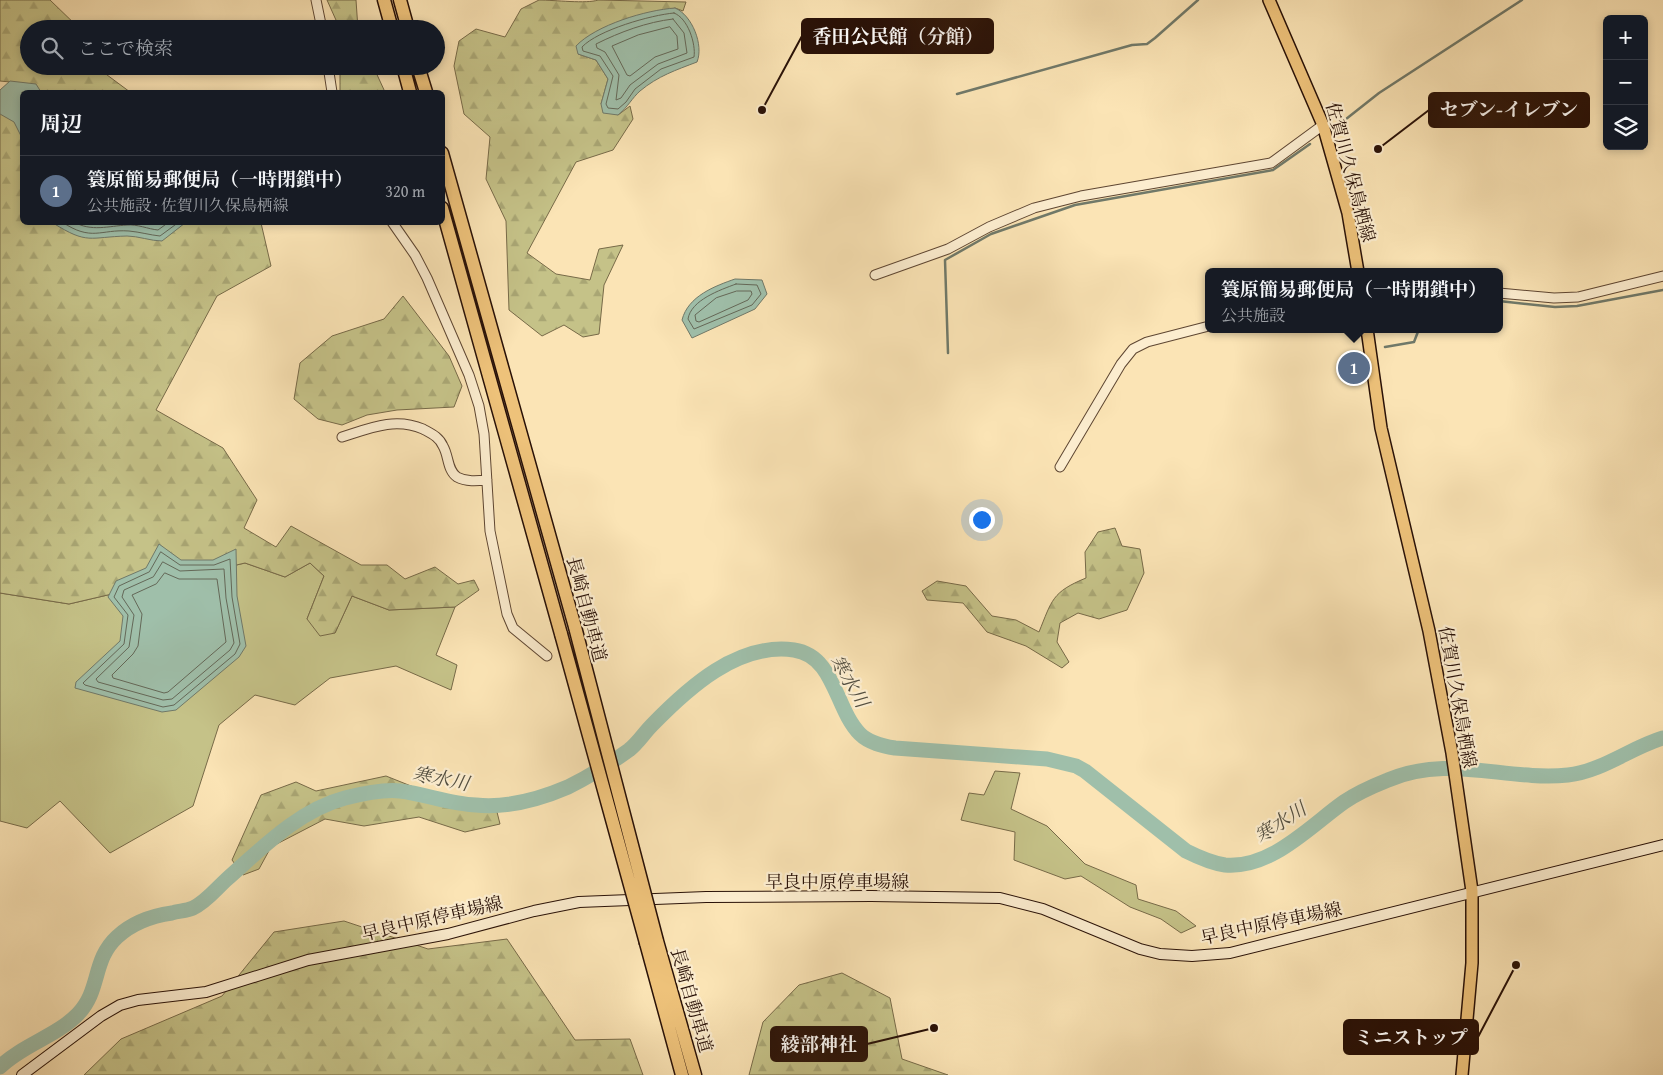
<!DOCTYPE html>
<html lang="ja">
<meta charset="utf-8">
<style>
:root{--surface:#171b24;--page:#242831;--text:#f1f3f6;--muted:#9ea1a6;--line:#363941;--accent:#c59692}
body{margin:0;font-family:"Gentium Book Plus","Noto Serif JP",serif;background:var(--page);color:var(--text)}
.controls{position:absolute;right:15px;top:15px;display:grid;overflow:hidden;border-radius:8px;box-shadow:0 2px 8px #0003}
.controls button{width:45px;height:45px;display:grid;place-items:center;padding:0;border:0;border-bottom:1px solid var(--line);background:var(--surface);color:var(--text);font:25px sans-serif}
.you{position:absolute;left:981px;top:519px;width:18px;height:18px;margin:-12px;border:4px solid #fff;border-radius:50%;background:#1a73e8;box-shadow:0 0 0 8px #1a73e833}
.badge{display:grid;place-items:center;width:32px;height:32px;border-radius:50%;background:var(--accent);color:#fff;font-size:16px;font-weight:700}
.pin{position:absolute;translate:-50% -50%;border:2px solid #fff;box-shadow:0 1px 5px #0006}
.popup{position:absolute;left:1205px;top:268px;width:298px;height:65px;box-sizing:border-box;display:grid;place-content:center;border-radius:8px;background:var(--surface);filter:drop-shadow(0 1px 4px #0005);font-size:16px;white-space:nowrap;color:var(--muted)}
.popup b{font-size:19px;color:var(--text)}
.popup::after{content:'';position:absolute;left:50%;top:100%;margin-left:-10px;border:10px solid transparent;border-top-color:var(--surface)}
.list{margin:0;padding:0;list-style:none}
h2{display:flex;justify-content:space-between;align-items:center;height:65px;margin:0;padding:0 20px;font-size:21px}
h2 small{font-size:16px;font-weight:400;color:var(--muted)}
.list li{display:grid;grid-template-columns:32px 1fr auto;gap:15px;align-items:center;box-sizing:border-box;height:70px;padding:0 20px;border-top:1px solid var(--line)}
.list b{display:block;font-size:19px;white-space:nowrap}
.list p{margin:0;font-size:16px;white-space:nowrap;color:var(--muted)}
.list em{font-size:16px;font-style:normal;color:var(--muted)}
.icon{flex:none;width:28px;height:28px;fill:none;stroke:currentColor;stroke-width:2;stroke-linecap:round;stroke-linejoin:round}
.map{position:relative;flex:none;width:1663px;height:1075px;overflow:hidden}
.search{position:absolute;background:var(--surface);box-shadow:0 2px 8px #0003;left:20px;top:20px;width:425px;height:55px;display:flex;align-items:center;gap:12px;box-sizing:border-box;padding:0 18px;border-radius:28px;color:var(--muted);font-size:19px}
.panel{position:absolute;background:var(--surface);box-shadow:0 2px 8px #0003;left:20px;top:90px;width:425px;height:135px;border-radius:8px}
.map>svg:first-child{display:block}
.green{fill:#c5c288;stroke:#776a48}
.forest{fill:url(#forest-firs);stroke:#776a48}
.water{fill:#9fbfaa;stroke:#707969}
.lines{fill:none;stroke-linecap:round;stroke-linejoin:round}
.shore{stroke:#646858;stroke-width:1}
.stream{stroke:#707969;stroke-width:2.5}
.river{stroke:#9fbfaa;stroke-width:15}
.tertiary-casing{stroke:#5e4632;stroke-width:11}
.secondary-casing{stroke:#291107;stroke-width:12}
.primary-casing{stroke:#291107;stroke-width:14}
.motorway-casing{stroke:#291107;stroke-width:15}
.tertiary{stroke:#fcedcf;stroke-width:9}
.secondary{stroke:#fcedcf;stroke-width:10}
.primary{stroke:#eec27a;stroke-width:11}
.motorway{stroke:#eec27a;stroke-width:12}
.motorway-bridge-casing{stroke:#291107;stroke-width:15;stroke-linecap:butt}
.motorway-bridge{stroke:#eec27a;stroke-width:12}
.labels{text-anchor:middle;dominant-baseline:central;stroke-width:4.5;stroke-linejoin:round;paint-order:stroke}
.street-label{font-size:18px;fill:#291107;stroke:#fcedcf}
.water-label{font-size:19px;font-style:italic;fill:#524e40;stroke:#fcedcf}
.leader{fill:none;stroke:#291107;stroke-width:2}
.callout-dot{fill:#291107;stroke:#fcedcf;stroke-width:2}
.callout{fill:#291107;stroke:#291107;stroke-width:2}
.callout-label{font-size:19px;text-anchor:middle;font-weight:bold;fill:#fff}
</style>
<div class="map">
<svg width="1663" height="1075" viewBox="0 0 1663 1075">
<defs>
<pattern id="forest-firs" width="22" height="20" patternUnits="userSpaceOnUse" patternTransform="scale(1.25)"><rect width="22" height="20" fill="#c5c288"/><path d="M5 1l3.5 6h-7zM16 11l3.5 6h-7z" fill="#a9a674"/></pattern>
</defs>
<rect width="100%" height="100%" fill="#fbe4b5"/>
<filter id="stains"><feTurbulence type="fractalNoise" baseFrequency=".004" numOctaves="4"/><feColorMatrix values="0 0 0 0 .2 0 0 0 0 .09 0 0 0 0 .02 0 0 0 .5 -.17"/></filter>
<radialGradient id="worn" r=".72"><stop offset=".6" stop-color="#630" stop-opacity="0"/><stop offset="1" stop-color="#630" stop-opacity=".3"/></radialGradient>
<path class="green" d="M 245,563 L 285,577 L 310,563 L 324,576 L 307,619 L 335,633 L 352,596 L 389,610 L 455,607 L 436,655 L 457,665 L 451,690 L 396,666 L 330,678 L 295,705 L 255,695 L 219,725 L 193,806 L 110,853 L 60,801 L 27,828 L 0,821 L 0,593 L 69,604 Z
M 995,771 L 1020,773 L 1011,809 L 1047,826 L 1085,864 L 1136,885 L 1138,899 L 1176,911 L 1196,926 L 1181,933 L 1161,919 L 1130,907 L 1081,876 L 1065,879 L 1014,860 L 1015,832 L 961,820 L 969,793 L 984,795 Z"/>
<path class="forest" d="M 0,0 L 50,0 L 80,29 L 29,29 L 29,66 L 95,66 L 130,92 L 22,92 L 10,82 L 0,81 Z
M 327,0 L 356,0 L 358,29 L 340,29 Z
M 539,0 C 554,0 587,4 598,0 L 686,2 L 683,11 L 675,8 L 601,30 L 578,54 L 596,60 L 608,79 L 601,104 L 618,115 L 630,106 L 633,119 L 613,150 L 576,162 L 527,253 L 556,274 L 590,280 L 599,249 L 623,245 L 604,285 L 599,334 L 583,337 L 564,325 L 542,336 L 509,310 L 506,221 L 486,179 L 490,137 L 464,114 L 454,66 L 459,41 L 476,29 L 505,37 L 521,9 Z
M 340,66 L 373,66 L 385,92 L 340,92 Z
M 0,111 L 22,111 L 22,222 L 261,223 L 271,266 L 217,296 L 156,410 L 223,448 L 257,500 L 244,528 L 276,547 L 291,526 L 361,565 L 387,565 L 405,579 L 435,567 L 458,584 L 474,580 L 479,590 L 455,607 L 389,610 L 352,596 L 335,633 L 320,636 L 307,619 L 324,576 L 310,563 L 285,577 L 245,563 L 69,604 L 0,593 Z
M 403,296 L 449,356 L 462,386 L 454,407 L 397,410 L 367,415 L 342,425 L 318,419 L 294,399 L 300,363 L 332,336 L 384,319 Z
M 1115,528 L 1122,546 L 1140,549 L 1144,573 L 1127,610 L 1099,619 L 1078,613 L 1060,623 L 1057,642 L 1069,662 L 1062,668 L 1026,646 L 987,632 L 963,603 L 927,600 L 922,591 L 937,581 L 966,586 L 992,616 L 1016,620 L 1039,632 C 1052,600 1052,592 1086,578 L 1085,552 L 1098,532 Z
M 386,776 L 471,810 L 497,812 L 500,824 L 465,832 L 419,817 L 364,826 L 325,819 L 271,847 L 259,869 L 243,875 L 232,860 L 261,795 L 296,782 L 316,791 Z
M 344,921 L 428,949 L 507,939 L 575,1040 L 630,1039 L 643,1075 L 84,1075 L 121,1039 L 222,996 L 274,932 Z
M 842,973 L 890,998 L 902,1059 L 948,1075 L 749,1075 L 763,1022 L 799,985 Z"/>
<path class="water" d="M 675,8 C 692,15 704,45 697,62 C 676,70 658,76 640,91 C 632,98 628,107 618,115 L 603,113 L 601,104 L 608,79 L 596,60 L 578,54 L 576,46 C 596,25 646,10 675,8 Z
M 10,81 L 36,84 L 41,92 L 22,92 L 22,138 L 14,122 L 0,114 L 0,90 Z
M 53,223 L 52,223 L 185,223 L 162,241 C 151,241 138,236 127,236 C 89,237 88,245 53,223 Z
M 735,279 L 762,280 L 767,294 L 755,309 L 692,338 L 682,320 C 688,296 715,286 735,279 Z
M 159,544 L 181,560 L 213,560 L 236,549 L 237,596 L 246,646 L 239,657 L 176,710 L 162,712 L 75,688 L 76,682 L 120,641 L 123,616 L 108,597 L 116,581 L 146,568 Z"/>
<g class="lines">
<path class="shore" d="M 674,13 C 688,18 696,44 694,57 L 661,69 L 635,89 L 626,102 L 618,109 L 608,108 L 606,104 L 613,76 L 600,56 L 583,51 L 582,47 C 598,30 651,15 674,13 Z
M 673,19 L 684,33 L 687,53 L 658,64 L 630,85 L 621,98 L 616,100 L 619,75 L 605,52 L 597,48 L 596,44 C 620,32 647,22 673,19 Z
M 670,27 L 677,36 L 678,49 L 655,57 L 630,76 L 627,75 L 612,46 L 638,35 Z
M 62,222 C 92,242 100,229 129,231 C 140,232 150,235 160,236 L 179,222
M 74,222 C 91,232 109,226 127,225 C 137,224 148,229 158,230 L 169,222
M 736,284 L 757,285 L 761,294 L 752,305 L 694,329 L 688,319 C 691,300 720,290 736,284 Z
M 737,291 L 751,291 L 752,294 L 748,300 L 699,322 L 696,321 L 695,315 L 716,298 Z
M 161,552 L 180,565 L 214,565 L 230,559 L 232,597 L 240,644 L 235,654 L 174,705 L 163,707 L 85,685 L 83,683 L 124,644 L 128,615 L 114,597 L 119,586 L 149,572 Z
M 163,562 L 180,571 L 224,569 L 226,598 L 234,643 L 230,650 L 172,699 L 163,700 L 98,682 L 96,679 L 129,647 L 134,615 L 122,597 L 124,590 L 153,577 Z
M 165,573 L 179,579 L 217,579 L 226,642 L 168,692 L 164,693 L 113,678 L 112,675 L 133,654 L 138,646 L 142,614 L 132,595 L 156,584 Z"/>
<path class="stream" d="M 957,94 L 1132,45 L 1147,44 L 1155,38 L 1198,0
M 1341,123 L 1379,93 L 1522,0
M 1499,301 L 1555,307 L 1577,306 L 1663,290
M 1385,347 L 1414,342 L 1419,329
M 948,353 L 945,260 L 991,234 L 1075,205 L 1273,170 L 1310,144"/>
<path class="river" d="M 0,1067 C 22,1045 57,1036 78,1014 C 101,990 92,960 117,937 C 133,922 151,916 172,913 C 178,911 187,911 193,908 C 206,902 216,889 227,879 C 261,849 299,810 345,798 C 361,794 383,789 400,791 C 425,794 450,804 476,805 C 506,808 540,799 568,787 C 588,777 611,763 629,750 C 638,743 644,733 652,725 C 688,688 738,642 794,650 C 835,656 835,709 860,734 C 869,743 883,746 895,748 L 1047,759 L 1076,766 L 1085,771 L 1186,851 C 1198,857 1211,863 1225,865 C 1271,869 1310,826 1344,802 C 1357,793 1373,786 1388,780 C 1449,754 1505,781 1568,775 C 1603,771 1630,748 1663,738"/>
<defs>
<path id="tertiary" d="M 316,0 L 322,29
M 328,66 L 332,92
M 392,222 L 415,255 L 427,278 L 469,375 L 479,406 L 484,434 L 490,531 L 507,614 L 513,628 L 547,656
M 875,275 L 948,249 L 989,227 L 1034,208 L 1081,196 L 1271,163 L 1323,125
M 1499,293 L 1554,298 L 1578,297 L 1663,276
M 342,437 C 370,428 395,417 423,429 C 432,434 439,437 443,446 C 449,456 447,470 457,477 C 466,482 477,481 487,480
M 1060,467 L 1121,364 L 1133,349 L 1147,342 L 1209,326"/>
<path id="secondary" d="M 22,1075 L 101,1016 L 120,1005 L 138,1000 L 206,992 L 308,960 L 448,934 L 534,911 L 579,902 L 706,897 L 871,896 L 1000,898 L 1043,909 L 1140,949 L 1160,954 L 1192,956 L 1230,953 L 1663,845"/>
<path id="primary" d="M 1269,0 L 1323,125 L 1348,213 L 1358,272
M 1367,329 L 1381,428 L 1429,631 L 1452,753 L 1472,891 L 1472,963 L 1462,1075"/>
<path id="motorway" d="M 384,0 L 392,29
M 400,0 L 408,29
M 403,66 L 410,92
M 418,66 L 426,92
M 442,153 L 575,627
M 442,208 L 561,634
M 657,941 L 695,1075
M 646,943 L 682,1075"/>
</defs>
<use href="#tertiary" class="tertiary-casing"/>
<use href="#secondary" class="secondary-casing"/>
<use href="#primary" class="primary-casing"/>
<use href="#motorway" class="motorway-casing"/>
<use href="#tertiary" class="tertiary"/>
<use href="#secondary" class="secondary"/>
<use href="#primary" class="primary"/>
<use href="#motorway" class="motorway"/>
<defs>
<path id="motorway-bridge" d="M 575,627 L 657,941
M 561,634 L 646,943"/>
</defs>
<use href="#motorway-bridge" class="motorway-bridge-casing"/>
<use href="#motorway-bridge" class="motorway-bridge"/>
</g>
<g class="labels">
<g class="street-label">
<text transform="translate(1351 172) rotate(75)">佐賀川久保鳥栖線</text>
<text transform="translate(587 609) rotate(75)">長崎自動車道</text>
<text transform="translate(1458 697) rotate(80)">佐賀川久保鳥栖線</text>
<text x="837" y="881">早良中原停車場線</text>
<text transform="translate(432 918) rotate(-13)">早良中原停車場線</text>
<text transform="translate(1271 923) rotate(-12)">早良中原停車場線</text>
<text transform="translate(692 1000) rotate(74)">長崎自動車道</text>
</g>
<g class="water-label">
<text transform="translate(850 681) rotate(60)">寒水川</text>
<text transform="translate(441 778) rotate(11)">寒水川</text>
<text transform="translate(1280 822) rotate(-33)">寒水川</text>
</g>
</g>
<path class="leader" d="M762 110L802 36M1378 149L1429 110M1516 965L1478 1037M934 1028L867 1044"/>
<g class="callout-dot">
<circle cx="762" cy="110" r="5"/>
<circle cx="1378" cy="149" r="5"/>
<circle cx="1516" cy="965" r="5"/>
<circle cx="934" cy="1028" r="5"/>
</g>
<g class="callout">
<rect x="802" y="19" width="191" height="34" rx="5"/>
<rect x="1429" y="93" width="160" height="34" rx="5"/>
<rect x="1344" y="1020" width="134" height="34" rx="5"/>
<rect x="771" y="1027" width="96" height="34" rx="5"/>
</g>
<g class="callout-label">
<text x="898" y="43">香田公民館（分館）</text>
<text x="1509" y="116">セブン-イレブン</text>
<text x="1411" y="1044">ミニストップ</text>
<text x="819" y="1051">綾部神社</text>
</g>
<rect width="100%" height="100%" filter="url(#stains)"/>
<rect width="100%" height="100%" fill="url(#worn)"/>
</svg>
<div class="controls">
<button>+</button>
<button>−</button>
<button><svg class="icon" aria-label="layers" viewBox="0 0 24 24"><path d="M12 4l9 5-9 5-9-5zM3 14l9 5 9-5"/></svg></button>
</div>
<div class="you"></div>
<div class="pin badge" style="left:1354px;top:368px;background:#5c6f8a">1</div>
<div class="popup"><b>簑原簡易郵便局（一時閉鎖中）</b>公共施設</div>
<div class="search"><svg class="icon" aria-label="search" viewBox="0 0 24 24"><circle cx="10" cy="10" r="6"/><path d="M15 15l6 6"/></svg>ここで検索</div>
<section class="panel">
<h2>周辺<small></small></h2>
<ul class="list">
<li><span class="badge" style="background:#5c6f8a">1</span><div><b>簑原簡易郵便局（一時閉鎖中）</b><p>公共施設 · 佐賀川久保鳥栖線</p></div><em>320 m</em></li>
</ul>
</section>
</div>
